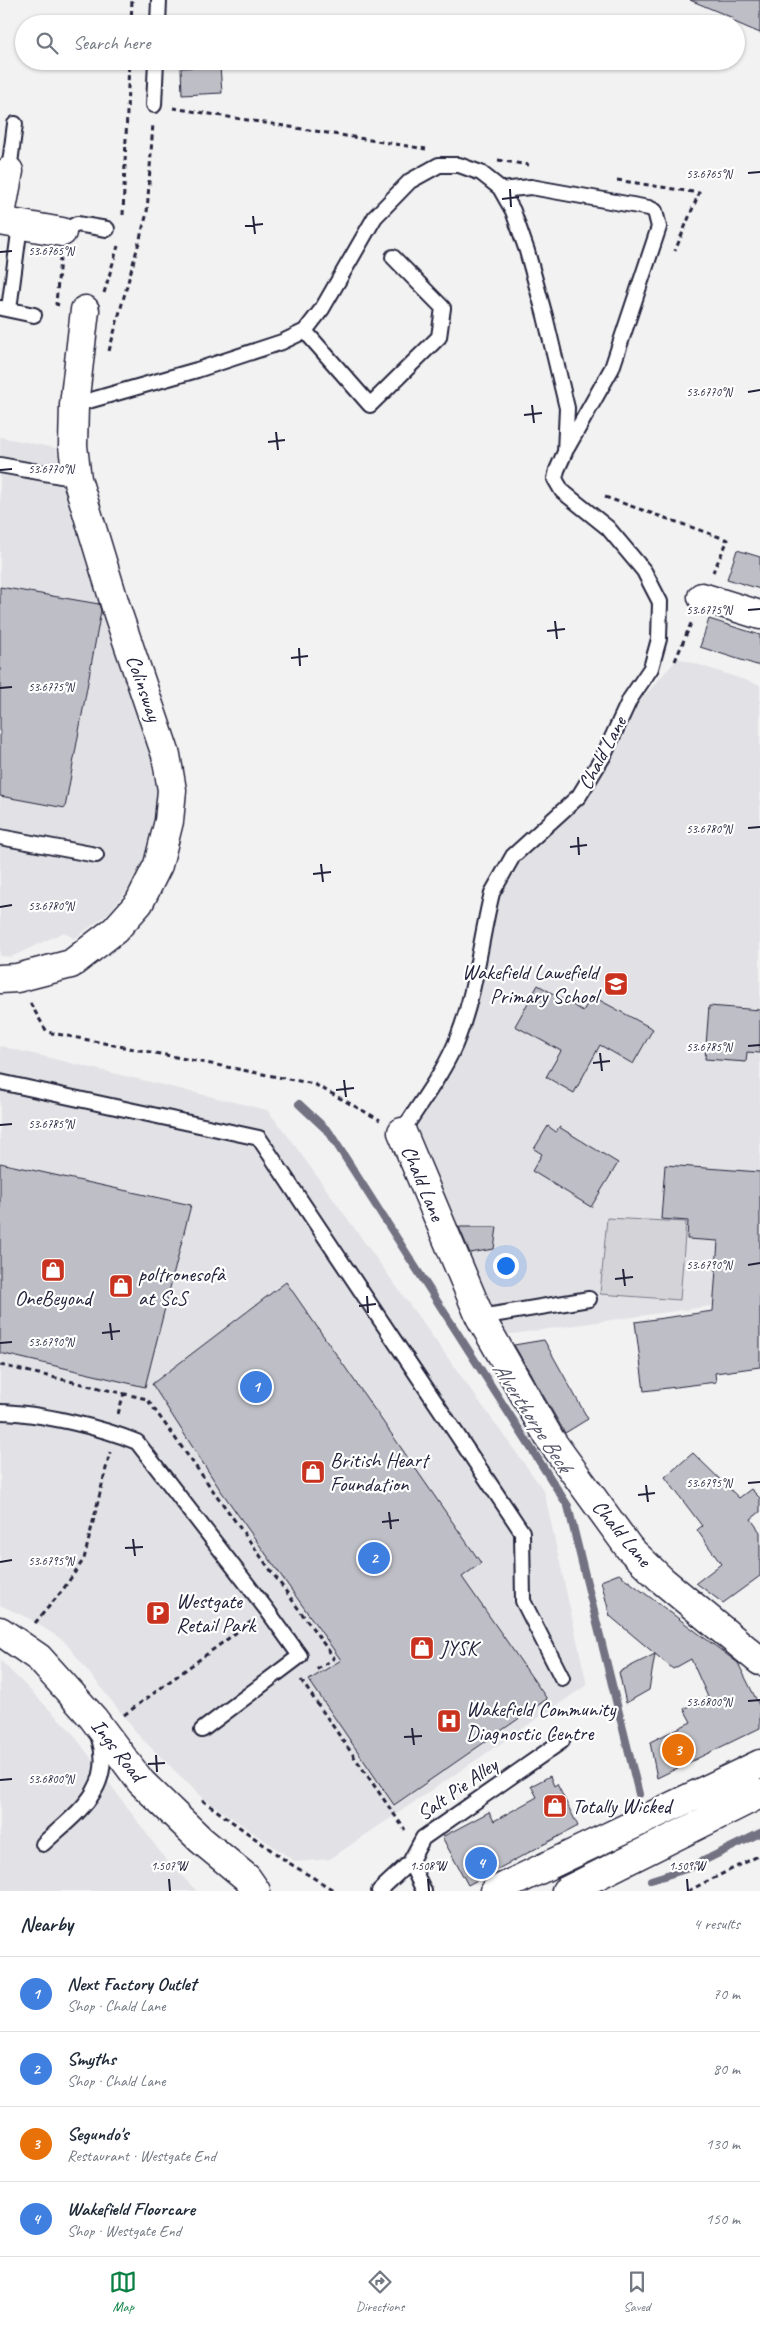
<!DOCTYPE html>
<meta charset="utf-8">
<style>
:root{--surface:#fff;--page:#f6f6f7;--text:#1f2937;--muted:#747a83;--line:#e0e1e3;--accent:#0b8043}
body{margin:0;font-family:Caveat,sans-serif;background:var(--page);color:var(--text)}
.you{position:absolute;left:505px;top:1265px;width:18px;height:18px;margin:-12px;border:4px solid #fff;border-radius:50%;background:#1a73e8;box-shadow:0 0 0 8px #1a73e833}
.badge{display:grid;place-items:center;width:32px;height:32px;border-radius:50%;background:var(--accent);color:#fff;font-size:16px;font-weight:700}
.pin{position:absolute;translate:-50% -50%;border:2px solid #fff;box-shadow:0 1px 5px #0006}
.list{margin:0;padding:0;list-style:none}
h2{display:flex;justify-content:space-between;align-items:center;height:65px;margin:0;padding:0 20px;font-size:21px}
h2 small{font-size:16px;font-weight:400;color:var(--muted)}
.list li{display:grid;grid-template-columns:32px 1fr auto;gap:15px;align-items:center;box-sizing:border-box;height:75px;padding:0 20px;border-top:1px solid var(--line)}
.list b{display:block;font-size:19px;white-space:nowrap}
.list p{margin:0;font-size:16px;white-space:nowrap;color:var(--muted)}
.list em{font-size:16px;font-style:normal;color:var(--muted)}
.icon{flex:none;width:28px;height:28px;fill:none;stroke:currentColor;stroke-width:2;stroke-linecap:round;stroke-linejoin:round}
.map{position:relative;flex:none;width:760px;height:1891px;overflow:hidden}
.search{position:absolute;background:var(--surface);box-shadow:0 1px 4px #0004;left:15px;right:15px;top:15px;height:55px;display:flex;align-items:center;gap:12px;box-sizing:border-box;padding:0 18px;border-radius:28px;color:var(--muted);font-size:19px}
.sheet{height:365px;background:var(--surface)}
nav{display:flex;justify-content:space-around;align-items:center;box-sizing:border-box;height:70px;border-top:1px solid var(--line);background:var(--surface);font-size:14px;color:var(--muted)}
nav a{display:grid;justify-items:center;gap:2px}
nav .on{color:var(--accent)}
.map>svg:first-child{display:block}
.built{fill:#e2e2e6}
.green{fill:#d3d3d8;stroke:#7a7a8a}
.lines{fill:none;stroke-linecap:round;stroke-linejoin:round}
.stream{stroke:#727282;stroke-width:8}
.building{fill:#bebec6;stroke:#22223b}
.lane-casing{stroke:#22223b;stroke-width:18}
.street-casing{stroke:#22223b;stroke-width:31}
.highway-casing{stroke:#22223b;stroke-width:31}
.path{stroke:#22223b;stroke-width:3;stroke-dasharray:5 4;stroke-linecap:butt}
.lane{stroke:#fff;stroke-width:14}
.street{stroke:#fff;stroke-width:28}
.highway{stroke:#fff;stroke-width:28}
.ticks{fill:none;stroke:#22223b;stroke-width:2}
.labels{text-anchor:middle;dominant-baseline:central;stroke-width:4.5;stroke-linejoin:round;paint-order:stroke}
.street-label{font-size:21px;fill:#22223b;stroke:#fff}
.poi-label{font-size:21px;fill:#22223b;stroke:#fff;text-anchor:start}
.water-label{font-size:22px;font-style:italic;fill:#58586b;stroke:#fff}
.ticks-label{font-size:12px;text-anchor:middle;fill:#22223b;stroke:#fff;stroke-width:4.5;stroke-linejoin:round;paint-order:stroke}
</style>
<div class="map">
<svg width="760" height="1891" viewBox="0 0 760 1891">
<rect width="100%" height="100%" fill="#f2f2f3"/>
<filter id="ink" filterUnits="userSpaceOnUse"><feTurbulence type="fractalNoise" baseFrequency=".02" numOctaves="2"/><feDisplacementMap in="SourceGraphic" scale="10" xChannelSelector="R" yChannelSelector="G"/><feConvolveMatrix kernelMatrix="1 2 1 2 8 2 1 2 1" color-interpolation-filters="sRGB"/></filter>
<g filter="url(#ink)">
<path class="built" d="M 0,437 L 56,448 L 159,779 L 158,828 L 136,879 L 109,913 L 74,939 L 64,932 L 11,957 L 0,956 Z
M 678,658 L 760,685 L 760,1299 L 491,1337 L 402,1132 L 458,1039 L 498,878 L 579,796 L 630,699 L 646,694 Z
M 0,1046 L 267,1110 L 288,1136 L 544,1491 L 587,1685 L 330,1859 L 296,1862 L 203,1798 L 140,1737 L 64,1641 L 30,1619 L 0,1605 Z
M 0,1660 L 71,1731 L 166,1860 L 197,1891 L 0,1891 Z"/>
<path class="green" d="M 607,1218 L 686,1222 L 680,1300 L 600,1294 Z"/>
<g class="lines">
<path class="stream" d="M 299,1104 L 329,1132 L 568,1506 L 639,1794
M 651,1880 L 689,1868 L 760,1833"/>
</g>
<path class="building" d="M 690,0 L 760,0 L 760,33 L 732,21 L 733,18 Z
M 220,66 L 222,93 L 182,95 L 181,68 Z
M 737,550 L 760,557 L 760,589 L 727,579 Z
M 0,587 L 99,604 L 101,611 L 65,808 L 0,796 Z
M 709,619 L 760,635 L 760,666 L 700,647 Z
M 538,985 L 583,1011 L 592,996 L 653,1029 L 633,1064 L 600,1045 L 574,1093 L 546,1077 L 561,1051 L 515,1026 Z
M 709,1006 L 760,1010 L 760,1053 L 747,1052 L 746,1062 L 705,1059 Z
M 548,1126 L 556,1132 L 559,1127 L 618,1163 L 591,1207 L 532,1171 L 542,1154 L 534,1149 Z
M 0,1163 L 191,1205 L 145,1387 L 0,1353 Z
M 665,1165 L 760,1172 L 760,1367 L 715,1373 L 716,1382 L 644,1391 L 635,1322 L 713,1311 L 718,1241 L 687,1239 L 688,1221 L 661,1219 Z
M 459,1227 L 497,1227 L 494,1249 L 470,1253 Z
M 286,1282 L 481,1563 L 462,1577 L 547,1699 L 394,1805 L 309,1680 L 341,1660 L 219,1488 L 152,1384 Z
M 544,1340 L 588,1419 L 565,1433 L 514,1345 Z
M 693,1453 L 739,1498 L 751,1489 L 760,1498 L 760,1512 L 751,1519 L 760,1532 L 760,1576 L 723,1603 L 696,1583 L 721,1564 L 697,1530 L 702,1526 L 665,1477 Z
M 619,1574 L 738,1663 L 760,1707 L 760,1728 L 657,1778 L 650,1742 L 691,1722 L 684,1709 L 708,1697 L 691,1659 L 673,1669 L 610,1616 L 601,1581 Z
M 655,1654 L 649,1690 L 626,1703 L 619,1672 Z
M 550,1776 L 554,1786 L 557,1784 L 578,1826 L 468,1885 L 442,1837 L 489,1812 L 494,1821 L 537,1797 L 531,1786 Z"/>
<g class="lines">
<defs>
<path id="lane" d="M 158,24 L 159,0
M 154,105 L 156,61
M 9,171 L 15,124
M 501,190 L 531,187 L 649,208 L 655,211 L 659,227 L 612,368 L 567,448
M 62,232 L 77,224 L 107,229
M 1,308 L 34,315
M 9,309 L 20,225
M 305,331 L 370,405 L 439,337 L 443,308 L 393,257
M 74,405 L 197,370 L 282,342 L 305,331 L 322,309 L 375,217 L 410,181 L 439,165 L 459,165 L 481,173 L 500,188 L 513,211 L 527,251 L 545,316 L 567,408 L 565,452 L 557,470 L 555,479 L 562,491 L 608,528 L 644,571 L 660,602 L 659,639 L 651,668 L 630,699 L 604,755 L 579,796 L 513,856 L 492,893 C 480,941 476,991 458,1037 C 446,1070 420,1103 402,1132
M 0,465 L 77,479
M 0,837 L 96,855
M 0,1082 L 259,1138 L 522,1532 L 523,1601 L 562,1678
M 480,1317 L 589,1299
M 0,1412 C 39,1413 101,1427 137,1442 L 267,1610 L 300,1656 L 202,1730
M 43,1844 C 76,1813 115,1789 99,1738
M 410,1862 L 424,1891
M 379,1891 L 410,1862 L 423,1838 L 562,1741"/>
<path id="street" d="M 0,220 L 9,171
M 0,221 L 62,232
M 702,597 L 760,615
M 0,979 L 17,978 L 71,964 L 115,930 L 139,903 L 158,865 L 169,821 L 172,790 L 166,755 L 118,614 L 77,479 L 73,446 L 74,405 L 85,310
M 402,1132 L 480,1317 L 550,1439 L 629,1548 L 663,1581 L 760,1661"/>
<path id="highway" d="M 0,1631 L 39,1658 L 93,1718 L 141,1782 L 201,1840 L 247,1878 L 256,1891
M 495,1891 L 760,1764
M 566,1891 L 760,1794"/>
</defs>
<use href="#lane" class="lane-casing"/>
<use href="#street" class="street-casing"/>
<use href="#highway" class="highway-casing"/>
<path class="path" d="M 131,24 L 132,0
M 173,108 L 426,149
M 498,160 L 529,165
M 617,180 L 699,193 L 675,251
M 123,215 L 129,61
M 104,293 L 118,246
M 59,305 L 56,304 L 60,258
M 109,351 L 147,213 L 153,123
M 605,497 L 728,540 L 713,572
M 675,661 L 692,621
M 30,1003 L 47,1032 L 314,1084 L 380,1120
M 0,1365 L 147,1399 L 334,1658 L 316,1670
M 118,1414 L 124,1393
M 35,1623 L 62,1591 L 84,1559 L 110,1452
M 301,1680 L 405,1830
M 124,1715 L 252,1621
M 202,1800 L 289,1863 L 335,1891
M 688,1891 L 760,1855"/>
<use href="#lane" class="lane"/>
<use href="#street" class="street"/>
<use href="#highway" class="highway"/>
</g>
</g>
<path class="ticks" d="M 748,173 L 760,172M 510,189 L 511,207M 502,199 L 519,197M 253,216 L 255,234M 245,226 L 263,224M 0,252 L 12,251M 748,392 L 760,390M 532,405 L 534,423M 524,415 L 542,413M 276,432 L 278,450M 268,442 L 285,440M 0,470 L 12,469M 748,610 L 760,609M 555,621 L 557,639M 547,631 L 565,629M 299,648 L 300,666M 291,658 L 308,656M 0,688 L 12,687M 748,828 L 760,827M 578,837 L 579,855M 570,847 L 587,845M 321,864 L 323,882M 313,874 L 331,872M 0,907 L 12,905M 748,1046 L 760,1045M 600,1053 L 602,1071M 593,1063 L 610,1061M 344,1080 L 346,1097M 336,1090 L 354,1088M 0,1125 L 12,1124M 748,1265 L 760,1263M 623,1269 L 625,1286M 615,1279 L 633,1277M 367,1296 L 368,1313M 359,1306 L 376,1304M 110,1323 L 112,1340M 102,1333 L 120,1331M 0,1343 L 12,1342M 748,1483 L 760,1482M 646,1485 L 648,1502M 638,1495 L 655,1493M 389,1512 L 391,1529M 382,1522 L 399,1520M 133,1539 L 135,1556M 125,1548 L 143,1547M 0,1562 L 12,1560M 748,1701 L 760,1700M 412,1728 L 414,1745M 404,1737 L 422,1736M 156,1755 L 157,1772M 148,1764 L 165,1763M 0,1780 L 12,1779M 169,1879 L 170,1891M 428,1879 L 429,1891M 687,1879 L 688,1891"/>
<defs>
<symbol id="school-square" viewBox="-11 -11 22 22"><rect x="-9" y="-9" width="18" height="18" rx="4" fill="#c8321e" stroke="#fff"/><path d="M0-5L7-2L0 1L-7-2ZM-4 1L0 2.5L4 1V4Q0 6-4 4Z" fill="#fff"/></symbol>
<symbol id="shop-square" viewBox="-11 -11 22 22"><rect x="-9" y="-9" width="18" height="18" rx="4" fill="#c8321e" stroke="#fff"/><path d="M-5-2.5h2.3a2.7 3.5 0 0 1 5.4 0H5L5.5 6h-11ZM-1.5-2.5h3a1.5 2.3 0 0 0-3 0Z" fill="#fff"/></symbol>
<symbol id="parking-square" viewBox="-11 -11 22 22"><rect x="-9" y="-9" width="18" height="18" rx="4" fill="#c8321e" stroke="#fff"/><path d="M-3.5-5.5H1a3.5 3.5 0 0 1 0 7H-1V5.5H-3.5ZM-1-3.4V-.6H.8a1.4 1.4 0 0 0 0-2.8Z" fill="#fff"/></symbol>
<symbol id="hospital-square" viewBox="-11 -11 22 22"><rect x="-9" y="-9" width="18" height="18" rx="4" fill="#c8321e" stroke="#fff"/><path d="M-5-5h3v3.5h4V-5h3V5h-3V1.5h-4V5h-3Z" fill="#fff"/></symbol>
</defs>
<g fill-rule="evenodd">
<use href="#school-square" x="602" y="970" width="28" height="28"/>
<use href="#shop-square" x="39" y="1256" width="28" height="28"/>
<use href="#shop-square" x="107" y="1272" width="28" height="28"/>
<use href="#shop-square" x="299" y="1458" width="28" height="28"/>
<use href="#parking-square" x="144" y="1599" width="28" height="28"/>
<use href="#shop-square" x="408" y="1634" width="28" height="28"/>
<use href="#hospital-square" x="435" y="1707" width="28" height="28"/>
<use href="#shop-square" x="541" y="1792" width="28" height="28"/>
</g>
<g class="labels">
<g class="street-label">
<text transform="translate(144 688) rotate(71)">Colinsway</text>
<text transform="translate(602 753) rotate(-62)">Chald Lane</text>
<text transform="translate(423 1183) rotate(67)">Chald Lane</text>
<text transform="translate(622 1533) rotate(50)">Chald Lane</text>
<text transform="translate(118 1750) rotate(52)">Ings Road</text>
<text transform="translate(457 1789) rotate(-35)">Salt Pie Alley</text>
</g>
<g class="poi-label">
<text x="598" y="972" text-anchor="end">Wakefield Lawefield<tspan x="598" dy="24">Primary School</tspan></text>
<text x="138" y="1274">poltronesofà<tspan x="138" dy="24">at ScS</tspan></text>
<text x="53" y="1298" text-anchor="middle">OneBeyond</text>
<text x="330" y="1460">British Heart<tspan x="330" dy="24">Foundation</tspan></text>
<text x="176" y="1601">Westgate<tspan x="176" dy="24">Retail Park</tspan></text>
<text x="440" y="1648">JYSK</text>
<text x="466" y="1709">Wakefield Community<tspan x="466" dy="24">Diagnostic Centre</tspan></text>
<text x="572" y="1806">Totally Wicked</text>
</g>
<g class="water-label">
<text transform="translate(532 1417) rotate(57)">Alverthorpe Beck</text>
</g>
</g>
<g class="ticks-label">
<text x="709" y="178">53.6765°N</text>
<text x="51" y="255">53.6765°N</text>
<text x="709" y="396">53.6770°N</text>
<text x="51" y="473">53.6770°N</text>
<text x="709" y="614">53.6775°N</text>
<text x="51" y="691">53.6775°N</text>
<text x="709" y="833">53.6780°N</text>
<text x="51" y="910">53.6780°N</text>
<text x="709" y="1051">53.6785°N</text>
<text x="51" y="1128">53.6785°N</text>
<text x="709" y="1269">53.6790°N</text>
<text x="51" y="1346">53.6790°N</text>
<text x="709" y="1487">53.6795°N</text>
<text x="51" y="1565">53.6795°N</text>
<text x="709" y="1706">53.6800°N</text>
<text x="51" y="1783">53.6800°N</text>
<text x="169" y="1870">1.507°W</text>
<text x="428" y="1870">1.508°W</text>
<text x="687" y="1870">1.509°W</text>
</g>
</svg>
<div class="you"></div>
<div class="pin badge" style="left:256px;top:1387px;background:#3f7fe0">1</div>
<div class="pin badge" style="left:374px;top:1558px;background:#3f7fe0">2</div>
<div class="pin badge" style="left:678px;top:1750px;background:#e8710a">3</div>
<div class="pin badge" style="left:481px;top:1863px;background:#3f7fe0">4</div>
<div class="search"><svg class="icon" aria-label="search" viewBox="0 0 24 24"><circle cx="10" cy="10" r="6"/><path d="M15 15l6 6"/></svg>Search here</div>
</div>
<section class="sheet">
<h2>Nearby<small>4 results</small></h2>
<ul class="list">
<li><span class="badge" style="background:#3f7fe0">1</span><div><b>Next Factory Outlet</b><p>Shop · Chald Lane</p></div><em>70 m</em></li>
<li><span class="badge" style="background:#3f7fe0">2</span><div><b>Smyths</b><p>Shop · Chald Lane</p></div><em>80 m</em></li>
<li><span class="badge" style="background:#e8710a">3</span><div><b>Segundo's</b><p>Restaurant · Westgate End</p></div><em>130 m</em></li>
<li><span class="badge" style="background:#3f7fe0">4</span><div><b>Wakefield Floorcare</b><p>Shop · Westgate End</p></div><em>150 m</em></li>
</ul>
</section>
<nav>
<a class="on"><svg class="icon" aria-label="map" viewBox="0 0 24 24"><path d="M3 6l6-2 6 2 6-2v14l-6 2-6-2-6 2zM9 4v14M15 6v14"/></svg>Map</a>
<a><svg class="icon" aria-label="directions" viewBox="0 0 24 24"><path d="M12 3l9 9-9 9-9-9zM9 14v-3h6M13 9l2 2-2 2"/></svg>Directions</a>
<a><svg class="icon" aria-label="saved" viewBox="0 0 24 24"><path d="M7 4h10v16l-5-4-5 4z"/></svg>Saved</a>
</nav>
